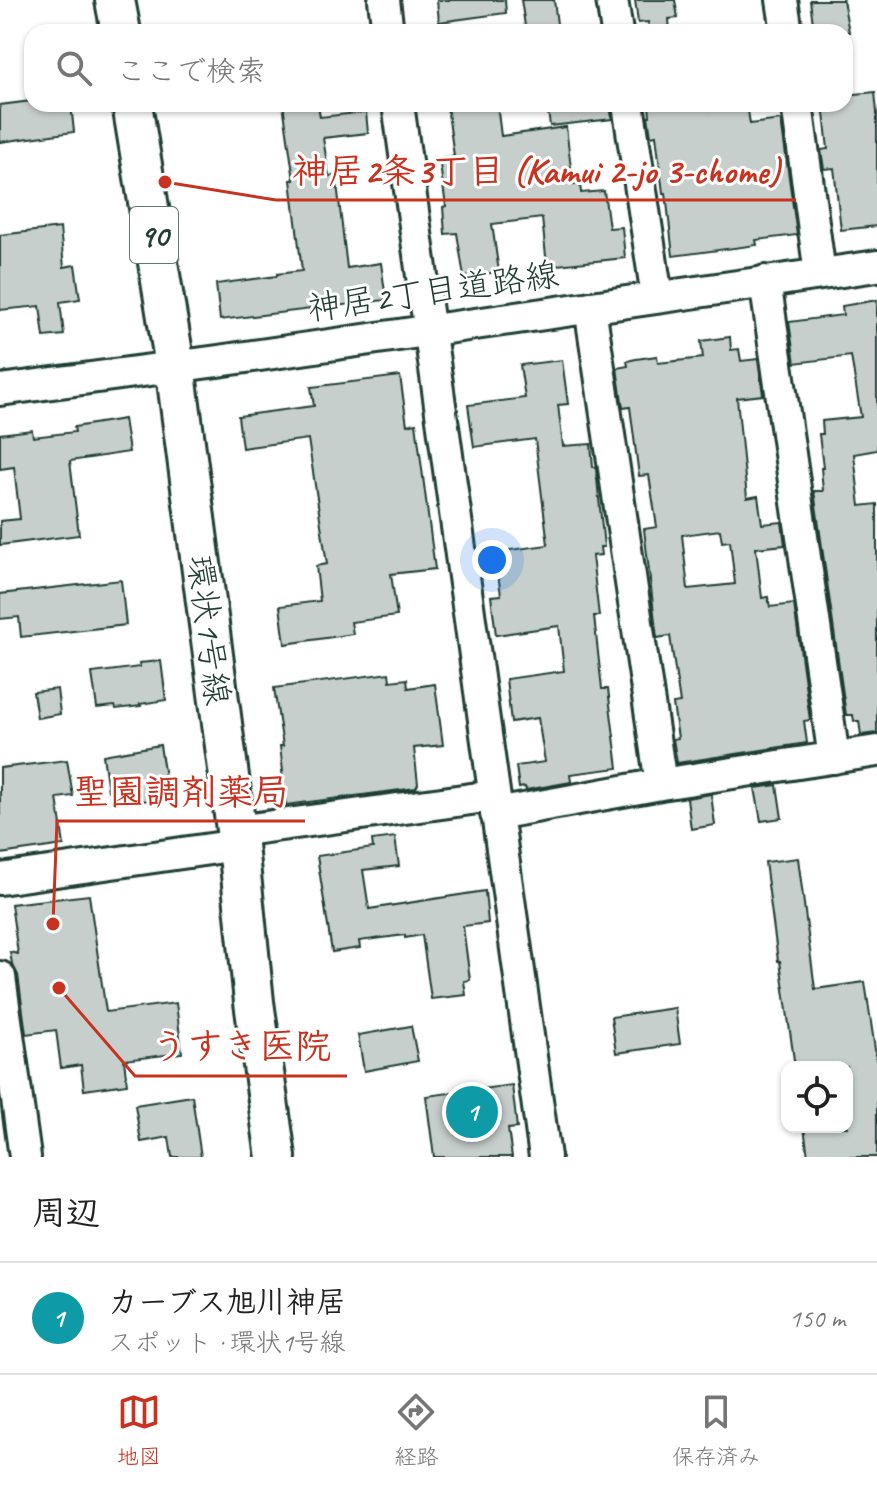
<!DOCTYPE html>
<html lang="ja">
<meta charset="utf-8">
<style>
:root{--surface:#fff;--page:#f6f6f6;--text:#222;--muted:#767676;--line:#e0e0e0;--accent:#c8321e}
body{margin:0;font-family:Caveat,"Klee One",sans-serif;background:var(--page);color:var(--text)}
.controls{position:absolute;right:24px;bottom:24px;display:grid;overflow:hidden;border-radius:16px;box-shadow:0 2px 6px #0004}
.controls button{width:72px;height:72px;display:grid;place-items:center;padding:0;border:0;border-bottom:2px solid var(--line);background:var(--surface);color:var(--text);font:40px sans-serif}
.you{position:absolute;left:492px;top:560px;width:28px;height:28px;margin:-20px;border:6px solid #fff;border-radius:50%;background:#1a73e8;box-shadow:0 0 0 12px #1a73e833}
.badge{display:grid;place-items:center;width:52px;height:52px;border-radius:50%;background:var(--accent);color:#fff;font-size:26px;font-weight:700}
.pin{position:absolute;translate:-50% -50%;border:4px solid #fff;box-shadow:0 2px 8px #0006}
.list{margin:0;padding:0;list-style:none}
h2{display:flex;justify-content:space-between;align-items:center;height:104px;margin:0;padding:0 32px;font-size:34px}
h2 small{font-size:26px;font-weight:400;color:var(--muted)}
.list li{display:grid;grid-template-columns:52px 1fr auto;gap:24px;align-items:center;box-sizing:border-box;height:112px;padding:0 32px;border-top:2px solid var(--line)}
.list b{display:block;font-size:30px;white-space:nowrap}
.list p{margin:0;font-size:26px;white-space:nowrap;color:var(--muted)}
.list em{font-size:26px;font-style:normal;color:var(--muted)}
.icon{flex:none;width:44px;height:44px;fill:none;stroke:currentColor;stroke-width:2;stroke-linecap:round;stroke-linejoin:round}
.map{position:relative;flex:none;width:877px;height:1157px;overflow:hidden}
.search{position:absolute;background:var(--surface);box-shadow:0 2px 6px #0004;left:24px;right:24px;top:24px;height:88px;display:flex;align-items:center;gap:20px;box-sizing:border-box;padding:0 28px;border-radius:24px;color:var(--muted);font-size:30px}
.sheet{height:216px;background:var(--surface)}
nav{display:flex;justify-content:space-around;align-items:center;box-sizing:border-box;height:112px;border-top:2px solid var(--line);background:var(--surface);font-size:22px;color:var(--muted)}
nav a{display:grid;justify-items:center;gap:4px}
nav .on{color:var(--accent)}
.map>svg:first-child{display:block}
.building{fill:#c7cfcc;stroke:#1f3d34;stroke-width:2;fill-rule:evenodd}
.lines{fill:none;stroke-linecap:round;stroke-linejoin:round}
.minor-casing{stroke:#1f3d34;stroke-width:36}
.major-casing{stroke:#1f3d34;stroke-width:44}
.minor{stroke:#fff;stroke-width:30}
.major{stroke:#fff;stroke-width:38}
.labels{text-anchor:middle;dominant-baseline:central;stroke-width:6;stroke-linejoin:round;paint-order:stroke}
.shield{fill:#fff;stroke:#627771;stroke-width:2}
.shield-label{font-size:32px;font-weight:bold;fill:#1f3d34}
.street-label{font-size:34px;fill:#1f3d34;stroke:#fff}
.leader{fill:none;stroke:#c8321e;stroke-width:3}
.callout-dot{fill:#c8321e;stroke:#fff;stroke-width:3}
.callout-label{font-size:36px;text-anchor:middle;font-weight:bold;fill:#c8321e;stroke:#fff;stroke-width:6;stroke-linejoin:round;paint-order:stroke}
</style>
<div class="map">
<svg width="877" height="1157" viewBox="0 0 877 1157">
<rect width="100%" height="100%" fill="#fff"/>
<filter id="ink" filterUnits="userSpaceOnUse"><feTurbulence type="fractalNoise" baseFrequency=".0125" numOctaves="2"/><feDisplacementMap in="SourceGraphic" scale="16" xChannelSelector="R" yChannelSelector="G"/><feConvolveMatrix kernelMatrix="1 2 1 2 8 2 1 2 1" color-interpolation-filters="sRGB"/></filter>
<g filter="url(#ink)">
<path class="building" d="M 437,0 L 505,0 L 506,13 L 439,22 Z
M 521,0 L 554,0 L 558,32 L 526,32 Z
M 635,0 L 675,0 L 678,18 L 669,19 L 670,32 L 649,32 L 648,22 L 638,23 Z
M 810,0 L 843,0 L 849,32 L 814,32 Z
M 875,92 L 877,113 L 877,226 L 841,230 L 834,168 L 824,169 L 821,150 L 828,149 L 823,104 L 845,104 L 845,95 Z
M 32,101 L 32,104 L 71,104 L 74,132 L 0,142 L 0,105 Z
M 283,104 L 318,104 L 320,117 L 366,112 L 368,133 L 323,138 L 329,176 L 336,175 L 347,268 L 381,263 L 386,300 L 220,320 L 216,284 L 277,276 L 277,274 L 302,271 L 291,180 L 294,180 Z
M 460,104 L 497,104 L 501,136 L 566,127 L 573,184 L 580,183 L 581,193 L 604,191 L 609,228 L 622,227 L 625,258 L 547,266 L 542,218 L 492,224 L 499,272 L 464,277 L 457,233 L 445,234 L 443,207 L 446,206 L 439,158 L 454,156 L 447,106 Z
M 547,104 L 610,104 L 612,119 L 550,126 Z
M 649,104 L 710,104 L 710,109 L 747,104 L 750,124 L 781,120 L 797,235 L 756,240 L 757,245 L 673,256 L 666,193 L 663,193 L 656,135 L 651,136 L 648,116 L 650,116 Z
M 60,228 L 64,267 L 75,265 L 80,299 L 60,302 L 64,335 L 44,337 L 40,306 L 0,310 L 0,235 Z
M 877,300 L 877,450 L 854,454 L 860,506 L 877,504 L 877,733 L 861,735 L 859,721 L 854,721 L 853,715 L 846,715 L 814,491 L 823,491 L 821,468 L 823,468 L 819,434 L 823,434 L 822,421 L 861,417 L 851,356 L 795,363 L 789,322 L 843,315 L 842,306 Z
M 730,337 L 731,350 L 739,349 L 741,361 L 758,359 L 763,395 L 737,398 L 747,498 L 758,496 L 762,524 L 782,522 L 785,545 L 756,548 L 762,598 L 768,597 L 770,607 L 794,604 L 810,720 L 804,721 L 807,743 L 677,763 L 673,739 L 678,738 L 673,704 L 680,703 L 670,636 L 657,638 L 644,529 L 657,527 L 649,475 L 639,476 L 630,407 L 623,408 L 617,368 L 628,366 L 627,361 L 636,359 L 657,356 L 658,363 L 703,358 L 701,341 ZM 720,530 L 722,542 L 730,541 L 735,584 L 688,589 L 682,535 Z
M 562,360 L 568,404 L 558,405 L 563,446 L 591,444 L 593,467 L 596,467 L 596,469 L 604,547 L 600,547 L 601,555 L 592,556 L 599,616 L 594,616 L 602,689 L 608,689 L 618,768 L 570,774 L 571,782 L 526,790 L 525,787 L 519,788 L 516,766 L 545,762 L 538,718 L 511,722 L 506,679 L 564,671 L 559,626 L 496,635 L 491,596 L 501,595 L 495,552 L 548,545 L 535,439 L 474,447 L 468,405 L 525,398 L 520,365 Z
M 400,376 L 407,425 L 416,423 L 435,569 L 391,574 L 397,616 L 351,622 L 353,634 L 285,644 L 280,606 L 320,601 L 316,566 L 327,564 L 308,439 L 242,448 L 238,416 L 314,406 L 311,387 Z
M 124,419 L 129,452 L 70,461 L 79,535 L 0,545 L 0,521 L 20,519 L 14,467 L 0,469 L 0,434 L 32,430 L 33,437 L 75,432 L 74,427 Z
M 121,580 L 126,625 L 21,637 L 19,617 L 0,619 L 0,594 Z
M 161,661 L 166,700 L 140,704 L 141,706 L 116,709 L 115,706 L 97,708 L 92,673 L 140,667 L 139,663 Z
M 389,673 L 390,681 L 407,679 L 408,688 L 435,684 L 443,745 L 414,748 L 418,784 L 416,788 L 286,805 L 282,771 L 283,771 L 280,746 L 283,746 L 274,688 Z
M 57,689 L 60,714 L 37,718 L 33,692 Z
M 160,745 L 168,797 L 130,803 L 128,789 L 108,791 L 103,755 Z
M 67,760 L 73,796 L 57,798 L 64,845 L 0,854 L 0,768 Z
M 777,785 L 782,818 L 761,821 L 755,788 Z
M 711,794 L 715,825 L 691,829 L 687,798 Z
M 395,837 L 399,866 L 363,870 L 369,909 L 485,891 L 488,923 L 463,926 L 470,980 L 464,981 L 466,995 L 431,999 L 422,935 L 405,938 L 405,935 L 359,941 L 360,948 L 332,952 L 317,856 L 373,848 L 372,840 Z
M 798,858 L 815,989 L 865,982 L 877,1063 L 877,1157 L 808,1157 L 804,1127 L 847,1127 L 847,1067 L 795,1067 L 780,961 L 778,961 L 765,862 Z
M 89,895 L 106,1012 L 176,1003 L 182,1053 L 124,1060 L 127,1084 L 84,1090 L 81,1065 L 61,1068 L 56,1030 L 26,1034 L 18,975 L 12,964 L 10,952 L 18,954 L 11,904 Z
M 675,1008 L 680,1044 L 616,1053 L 611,1017 Z
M 411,1026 L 418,1061 L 364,1071 L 358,1035 Z
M 512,1085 L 517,1128 L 508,1129 L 512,1157 L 434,1157 L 426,1096 Z
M 192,1096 L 201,1157 L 172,1157 L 169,1137 L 141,1142 L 135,1105 Z"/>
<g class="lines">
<defs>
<path id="minor" d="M 384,0 L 388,32
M 612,0 L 617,32
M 782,0 L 787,32
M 398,104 L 545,1157
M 628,104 L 657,297
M 797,104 L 820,274
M 765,281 L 834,758
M 590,307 L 661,784
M 0,390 L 218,361 L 877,266
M 496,814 L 661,784 L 877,751
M 236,831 L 493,796
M 0,879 L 238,845
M 0,977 L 25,1157"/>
<path id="major" d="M 115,0 L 121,32
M 132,104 L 175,366 L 238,845 L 254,1002 L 276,1157"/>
</defs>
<use href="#minor" class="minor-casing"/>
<use href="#major" class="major-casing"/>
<use href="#minor" class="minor"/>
<use href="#major" class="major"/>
</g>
</g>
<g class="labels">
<rect class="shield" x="130" y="207" width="48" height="56" rx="6"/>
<g class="shield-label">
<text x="154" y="235">90</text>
</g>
<g class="street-label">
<text transform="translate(433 291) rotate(-8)">神居2丁目道路線</text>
<text transform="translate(209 630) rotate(83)">環状1号線</text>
</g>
</g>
<path class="leader" d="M165 182L276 200H796M53 924L57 821H305M59 988L135 1076H347"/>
<g class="callout-dot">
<circle cx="165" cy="182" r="8"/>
<circle cx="53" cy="924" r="8"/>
<circle cx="59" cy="988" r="8"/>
</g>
<g class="callout-label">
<text x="536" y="183">神居2条3丁目 (Kamui 2-jo 3-chome)</text>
<text x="181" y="804">聖園調剤薬局</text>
<text x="241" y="1058">うすき医院</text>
</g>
</svg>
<div class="controls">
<button><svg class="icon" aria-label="locate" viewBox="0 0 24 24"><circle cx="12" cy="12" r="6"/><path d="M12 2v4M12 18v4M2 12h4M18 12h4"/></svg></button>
</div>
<div class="you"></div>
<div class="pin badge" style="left:472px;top:1112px;background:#0f9aa8">1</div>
<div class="search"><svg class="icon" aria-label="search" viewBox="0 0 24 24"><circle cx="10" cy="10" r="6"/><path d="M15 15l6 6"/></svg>ここで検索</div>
</div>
<section class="sheet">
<h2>周辺<small></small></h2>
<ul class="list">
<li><span class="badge" style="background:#0f9aa8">1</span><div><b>カーブス旭川神居</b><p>スポット · 環状1号線</p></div><em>150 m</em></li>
</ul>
</section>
<nav>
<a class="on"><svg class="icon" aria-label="map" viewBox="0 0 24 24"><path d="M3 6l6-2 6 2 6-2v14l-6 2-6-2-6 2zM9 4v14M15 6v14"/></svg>地図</a>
<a><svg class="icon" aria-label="directions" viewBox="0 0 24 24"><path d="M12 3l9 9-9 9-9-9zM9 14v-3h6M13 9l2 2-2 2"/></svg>経路</a>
<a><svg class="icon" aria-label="saved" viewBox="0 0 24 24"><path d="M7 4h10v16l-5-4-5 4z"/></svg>保存済み</a>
</nav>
